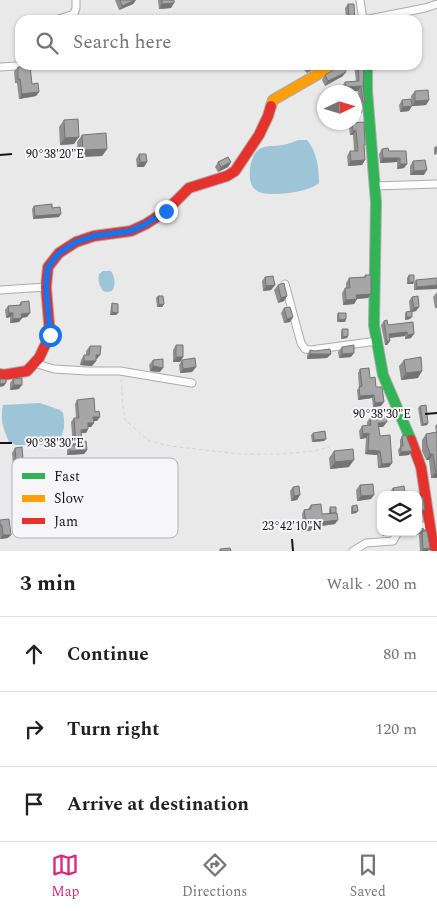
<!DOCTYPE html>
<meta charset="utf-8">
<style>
:root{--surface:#fff;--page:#f2f2f2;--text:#202124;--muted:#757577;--line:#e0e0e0;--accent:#db2777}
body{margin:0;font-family:Spectral,serif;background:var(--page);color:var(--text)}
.controls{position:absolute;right:15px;bottom:15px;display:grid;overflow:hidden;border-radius:10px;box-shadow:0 1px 4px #0004}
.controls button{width:45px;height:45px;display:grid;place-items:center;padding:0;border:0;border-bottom:1px solid var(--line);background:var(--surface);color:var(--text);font:25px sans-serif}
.compass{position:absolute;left:317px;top:85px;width:45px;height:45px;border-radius:50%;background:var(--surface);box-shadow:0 1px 4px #0004;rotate:86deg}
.stop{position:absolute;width:15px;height:15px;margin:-11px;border:4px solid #1a73e8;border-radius:50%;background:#fff}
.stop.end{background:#1a73e8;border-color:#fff;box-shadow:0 1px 5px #0008}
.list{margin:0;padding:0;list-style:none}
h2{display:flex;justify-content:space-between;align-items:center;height:65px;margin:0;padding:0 20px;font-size:21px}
h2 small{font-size:16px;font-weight:400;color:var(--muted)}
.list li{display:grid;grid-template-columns:32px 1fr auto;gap:15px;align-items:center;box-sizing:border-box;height:75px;padding:0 20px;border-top:1px solid var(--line)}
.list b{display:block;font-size:19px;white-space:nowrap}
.list em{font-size:16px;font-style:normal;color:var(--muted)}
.icon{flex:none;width:28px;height:28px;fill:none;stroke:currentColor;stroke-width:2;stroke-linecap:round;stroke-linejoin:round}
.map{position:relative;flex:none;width:437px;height:551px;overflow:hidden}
.search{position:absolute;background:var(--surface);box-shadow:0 1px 4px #0004;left:15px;right:15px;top:15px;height:55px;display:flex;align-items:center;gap:12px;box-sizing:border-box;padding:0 18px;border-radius:15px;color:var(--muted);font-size:19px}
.sheet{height:290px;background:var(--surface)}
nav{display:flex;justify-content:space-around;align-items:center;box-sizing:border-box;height:70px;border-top:1px solid var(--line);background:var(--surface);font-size:14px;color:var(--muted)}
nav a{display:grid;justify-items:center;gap:2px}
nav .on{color:var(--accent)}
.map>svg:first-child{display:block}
.water{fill:#9dc4d7}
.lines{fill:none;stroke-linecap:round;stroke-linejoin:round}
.street-casing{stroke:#acacad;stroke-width:9}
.fast-casing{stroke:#acacad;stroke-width:12}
.slow-casing{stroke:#acacad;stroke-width:12}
.jam-casing{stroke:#acacad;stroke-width:12}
.path{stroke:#d4d4d4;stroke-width:1;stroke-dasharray:4 2.5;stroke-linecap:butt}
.street{stroke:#fcfcfc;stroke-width:7}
.fast{stroke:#30b455;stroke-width:10}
.slow{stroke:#ff9f0a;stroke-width:10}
.jam{stroke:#e5322d;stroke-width:10}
.wall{fill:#8f8f8f}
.shaded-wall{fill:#747474}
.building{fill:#a6a6a6;stroke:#747474}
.route{stroke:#1a73e8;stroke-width:6}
.ticks{fill:none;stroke:#161616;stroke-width:2}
.key{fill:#f6f5f7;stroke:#b3b2b4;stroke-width:1}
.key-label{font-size:14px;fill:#161616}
.ticks-label{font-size:12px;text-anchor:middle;fill:#161616;stroke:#f6f5f7;stroke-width:4;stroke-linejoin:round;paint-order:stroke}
</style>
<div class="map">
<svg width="437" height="551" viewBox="0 0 437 551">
<rect width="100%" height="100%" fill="#e9e9e9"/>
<path class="water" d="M 298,140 L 307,140 C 317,152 319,168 319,183 C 309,192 272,197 259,192 C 250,188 249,177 250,168 C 251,163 253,154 257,151 C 265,144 273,147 283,145 C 288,144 293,142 298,140 Z
M 103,271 L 111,271 C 115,277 116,285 112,291 L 107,292 L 103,291 C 99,285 98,281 99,274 Z
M 40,403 L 60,410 L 63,413 L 64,419 L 64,428 L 61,438 L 54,443 L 45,445 L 16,445 L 9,442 C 3,428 0,420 3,405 Z"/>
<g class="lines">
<defs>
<path id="street" d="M 360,0 L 363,20
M 56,20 L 74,14 L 76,8 L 76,0
M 364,20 L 425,8 L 437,4
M 0,67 L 34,65
M 374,186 L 437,184
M 285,284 L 301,343 L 305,349 L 311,350 L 377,341
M 0,290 L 46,287
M 34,363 L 54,369 L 87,371 L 120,371 L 192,383
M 418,526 L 429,526
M 353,551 L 366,543 L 393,541 L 398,532"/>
<path id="fast" d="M 367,65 L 367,91 L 376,202 L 374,325 L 383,375 L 411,440"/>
<path id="slow" d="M 271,106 L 273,100 L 334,65"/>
<path id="jam" d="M 0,374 L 3,375 L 27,371 L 39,358 L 50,335 L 46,287 L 48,267 L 59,253 L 76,242 L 94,236 L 131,231 L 146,224 L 166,211 L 189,188 L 227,176 L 235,171 L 259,135 L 268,116 L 271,106
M 411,440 L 421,467 L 433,546 L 437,547"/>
</defs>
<use href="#street" class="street-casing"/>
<use href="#fast" class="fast-casing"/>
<use href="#slow" class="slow-casing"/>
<use href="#jam" class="jam-casing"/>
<path class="path" d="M 121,379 L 123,407 L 125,420 L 149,441 L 170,446 L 240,454 L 282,454 L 314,451 L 329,447"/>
<use href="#street" class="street"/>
<use href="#fast" class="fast"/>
<use href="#slow" class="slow"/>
<use href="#jam" class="jam"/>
</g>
<path class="wall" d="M 115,0 L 136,0 L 133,4 L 119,10 Z
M 158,0 L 174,0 L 171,8 L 159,9 Z
M 348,4 L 355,20 L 361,20 L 341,20 L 343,17 L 346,17 L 345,8 Z
M 301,65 L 318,65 L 316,67 L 307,73 L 300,66 Z
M 354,65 L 364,65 L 363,86 L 365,102 L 361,107 L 362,112 L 360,114 L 358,91 L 342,92 L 342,86 L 345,82 L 356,81 Z
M 18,67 L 39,92 L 36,96 L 19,99 L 17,83 L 15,83 L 14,71 Z
M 325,75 L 343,76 L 325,86 L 322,80 Z
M 415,91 L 429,100 L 426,105 L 412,106 L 411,96 Z
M 402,100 L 409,111 L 400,112 L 399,105 Z
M 64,120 L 74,144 L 60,145 L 59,127 Z
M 352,123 L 364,147 L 365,160 L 362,165 L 348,166 L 347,156 L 350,151 L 354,151 L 353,135 L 350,135 L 349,128 Z
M 82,135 L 107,149 L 102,156 L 78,157 L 77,142 Z
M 435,147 L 437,154 L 434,155 L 434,149 Z
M 382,149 L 389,151 L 406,151 L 407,164 L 404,168 L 397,169 L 397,162 L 380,163 L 379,154 Z
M 139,154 L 147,162 L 144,167 L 137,167 L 136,159 Z
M 413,161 L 424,175 L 410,175 L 410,166 Z
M 218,162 L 231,162 L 228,167 L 218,172 L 215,167 Z
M 34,206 L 52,208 L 59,217 L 33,219 L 32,209 Z
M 365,275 L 368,298 L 357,299 L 354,304 L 343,305 L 342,293 L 345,288 L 346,288 L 346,283 L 349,278 L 364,277 Z
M 409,275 L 414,282 L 413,284 L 407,284 L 407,278 Z
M 265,277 L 275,285 L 271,290 L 263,291 L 262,281 Z
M 437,278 L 414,290 L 414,283 L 416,280 Z
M 278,285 L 287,296 L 284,301 L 278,303 L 274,290 Z
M 437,292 L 437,308 L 435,308 L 433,297 Z
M 158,296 L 164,304 L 162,307 L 157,307 L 156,298 Z
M 412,297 L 419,307 L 416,311 L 412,312 L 410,319 L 405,320 L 405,314 L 406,312 L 410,311 L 409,301 Z
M 21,302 L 30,313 L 27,317 L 22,318 L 19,322 L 10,323 L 10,317 L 6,318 L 5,310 L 8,306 L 19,305 Z
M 112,303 L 116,315 L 110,315 L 111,306 Z
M 284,308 L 293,317 L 290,322 L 284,323 L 281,313 Z
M 338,313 L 346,319 L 345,322 L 337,322 L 337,315 Z
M 384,321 L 388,325 L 413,322 L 411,338 L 405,339 L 405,336 L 390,338 L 390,341 L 387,345 L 385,345 L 381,325 Z
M 342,329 L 348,336 L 347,338 L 341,339 L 341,332 Z
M 176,345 L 183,357 L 180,362 L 173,362 L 173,350 Z
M 90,346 L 97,359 L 96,359 L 96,361 L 92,366 L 80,365 L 81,360 L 84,355 L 86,355 L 86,351 Z
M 342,347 L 351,357 L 339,358 L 338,352 Z
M 310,350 L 331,354 L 327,358 L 307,359 L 307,355 Z
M 153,360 L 160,372 L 150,371 L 149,365 Z
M 182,360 L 196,367 L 192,372 L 180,373 L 179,365 Z
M 404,360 L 418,378 L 401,380 L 399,366 Z
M 360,369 L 370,378 L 376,387 L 381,406 L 373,407 L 372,398 L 358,400 L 357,390 L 359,388 L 358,373 Z
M 13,379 L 19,389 L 10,390 L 10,383 Z
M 77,400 L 95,412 L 97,421 L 93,421 L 94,423 L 91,427 L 88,427 L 88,429 L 86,433 L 81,433 L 82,442 L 87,450 L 84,454 L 67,455 L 67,450 L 69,446 L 73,446 L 71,422 L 74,418 L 76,418 L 75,404 Z
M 420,406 L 428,423 L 427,425 L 421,426 L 418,408 Z
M 370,418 L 383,427 L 379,427 L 380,436 L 392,463 L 389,467 L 378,468 L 377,455 L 365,454 L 366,438 L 360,439 L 359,431 L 362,426 L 367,425 L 367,422 Z
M 437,424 L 437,478 L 431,478 L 429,460 L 426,460 L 422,451 L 422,440 L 426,434 L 436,432 L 435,426 Z
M 313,433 L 326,439 L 324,441 L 312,442 L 311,435 Z
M 402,436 L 409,455 L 399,456 L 398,450 L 400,447 L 400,440 Z
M 15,448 L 20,464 L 13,465 L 12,453 Z
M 334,451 L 349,467 L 330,469 L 329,458 Z
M 56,474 L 66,485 L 63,490 L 54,491 L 53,479 Z
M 360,485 L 371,499 L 357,501 L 356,490 Z
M 293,487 L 300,495 L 297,500 L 291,501 L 290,491 Z
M 393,488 L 405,493 L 413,495 L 390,495 L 390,492 Z
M 311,505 L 322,514 L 329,514 L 329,510 L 330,507 L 335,524 L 321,526 L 319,529 L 301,532 L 301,526 L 303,523 L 302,514 L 304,510 L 308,509 Z
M 352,506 L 358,511 L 356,513 L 351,514 L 351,508 Z
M 0,520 L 8,538 L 0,539 Z
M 424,531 L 430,548 L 428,551 L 420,551 L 419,536 L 420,534 L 415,535 L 415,532 Z"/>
<path class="shaded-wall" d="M 136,0 L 133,4 L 119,10 L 122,6 Z
M 174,3 L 171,8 L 159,9 L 162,4 Z
M 315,65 L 318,65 L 316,67 L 307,73 L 310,68 Z
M 346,72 L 343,76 L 325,86 L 328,81 Z
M 361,86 L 358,91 L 342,92 L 346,87 Z
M 39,92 L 36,96 L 19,99 L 22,94 Z
M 429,100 L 426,105 L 412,106 L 415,101 Z
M 412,106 L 409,111 L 400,112 L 403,107 Z
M 354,112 L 362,112 L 360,114 L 354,115 Z
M 356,130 L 353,135 L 350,135 L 353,131 Z
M 79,137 L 74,144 L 60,145 L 65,138 Z
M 107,149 L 102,156 L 78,157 L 83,150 Z
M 383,158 L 400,158 L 397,162 L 380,163 Z
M 365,160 L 362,165 L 348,166 L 351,161 Z
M 140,162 L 147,162 L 144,167 L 137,167 Z
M 231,162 L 228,167 L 218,172 L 221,167 Z
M 400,164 L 407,164 L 404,168 L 397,169 Z
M 427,170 L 424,175 L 410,175 L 414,171 Z
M 61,214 L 59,217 L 33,219 L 35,216 Z
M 409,282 L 414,282 L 413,284 L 407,284 Z
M 275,285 L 271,290 L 263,291 L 266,286 Z
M 437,285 L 437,289 L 414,290 L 417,287 Z
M 371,294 L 368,298 L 353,299 L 356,295 Z
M 287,296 L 284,301 L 278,303 L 281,298 Z
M 357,299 L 354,304 L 343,305 L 346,300 Z
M 164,304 L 162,307 L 157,307 L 159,305 Z
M 419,307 L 416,311 L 410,312 L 414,308 Z
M 112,312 L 118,313 L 116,315 L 110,315 Z
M 9,313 L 13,313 L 10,317 L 6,318 Z
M 30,313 L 27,317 L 18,318 L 21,314 Z
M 293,317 L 290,322 L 284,323 L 287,319 Z
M 407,317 L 412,317 L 410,319 L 405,320 Z
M 22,318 L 19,322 L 10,323 L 13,319 Z
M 346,319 L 345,322 L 337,322 L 339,320 Z
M 407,332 L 405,336 L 386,338 L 389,334 Z
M 414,334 L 411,338 L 405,339 L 408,335 Z
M 348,336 L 347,338 L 341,339 L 343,337 Z
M 387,341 L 390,341 L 387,345 L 385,345 Z
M 354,353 L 351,357 L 339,358 L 342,354 Z
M 310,354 L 331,354 L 327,358 L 307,359 Z
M 96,355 L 100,355 L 97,359 L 93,359 Z
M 176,357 L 183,357 L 180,362 L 173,362 Z
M 84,361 L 96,361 L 92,366 L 80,365 Z
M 153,366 L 163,368 L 160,372 L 150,371 Z
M 196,367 L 192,372 L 180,373 L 183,369 Z
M 422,371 L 418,378 L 401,380 L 406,373 Z
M 6,383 L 4,386 L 0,387 L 0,384 Z
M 14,385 L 22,385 L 19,389 L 10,390 Z
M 374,395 L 372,398 L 358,400 L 360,396 Z
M 384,402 L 381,406 L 373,407 L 375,403 Z
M 93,417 L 100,417 L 97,421 L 90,421 Z
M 387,422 L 383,427 L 375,427 L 378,423 Z
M 88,423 L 94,423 L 91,427 L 85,427 Z
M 428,423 L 427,425 L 421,426 L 423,424 Z
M 88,429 L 86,433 L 78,433 L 81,430 Z
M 369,433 L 366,438 L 360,439 L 363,434 Z
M 326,439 L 324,441 L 312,442 L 314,440 Z
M 87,450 L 84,454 L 67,455 L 70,451 Z
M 368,450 L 380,451 L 377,455 L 365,454 Z
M 412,451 L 409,455 L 399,456 L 401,452 Z
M 430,454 L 433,454 L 429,460 L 426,460 Z
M 23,459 L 20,464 L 13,465 L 16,460 Z
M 354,460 L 349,467 L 330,469 L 335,462 Z
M 392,463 L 389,467 L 378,468 L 382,464 Z
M 436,472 L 437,472 L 437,478 L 431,478 Z
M 66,485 L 63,490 L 54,491 L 57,486 Z
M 300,495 L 297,500 L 291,501 L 294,496 Z
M 374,495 L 371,499 L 357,501 L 361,496 Z
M 425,510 L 421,515 L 418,515 L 418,511 Z
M 358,511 L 356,513 L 351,514 L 353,512 Z
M 338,520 L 335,524 L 321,526 L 319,529 L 301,532 L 304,528 L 322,522 Z
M 392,532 L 390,536 L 382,536 L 385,533 Z
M 417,532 L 421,532 L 420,534 L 415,535 Z
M 3,535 L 11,535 L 8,538 L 0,539 Z
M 430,548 L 428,551 L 422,551 L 423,549 Z"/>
<path class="building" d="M 120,0 L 135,0 L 122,6 Z
M 162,0 L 174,0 L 174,3 L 162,4 Z
M 348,4 L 354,4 L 355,20 L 361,19 L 361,20 L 343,20 L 343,17 L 349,17 Z
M 307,65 L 315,65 L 310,68 Z
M 342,65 L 343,65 L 346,72 L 328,81 L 325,75 Z
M 358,65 L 364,65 L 363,86 L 365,102 L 363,102 L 361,86 L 346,87 L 345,82 L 359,81 Z
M 30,66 L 32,84 L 38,83 L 39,92 L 22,94 L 20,79 L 18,79 L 18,67 Z
M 428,90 L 429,100 L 415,101 L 415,91 Z
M 411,99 L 412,106 L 403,107 L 402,100 Z
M 354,106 L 361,106 L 362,112 L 354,112 Z
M 78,119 L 79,137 L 65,138 L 64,120 Z
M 364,122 L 365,145 L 364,145 L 365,160 L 351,161 L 350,151 L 358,151 L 356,130 L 353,131 L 352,123 Z
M 106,133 L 107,149 L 83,150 L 82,135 Z
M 435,147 L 437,147 L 437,152 L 436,152 Z
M 388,148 L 389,151 L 406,151 L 407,164 L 400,164 L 400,158 L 383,158 L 382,149 Z
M 139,154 L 146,154 L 147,162 L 140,162 Z
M 228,157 L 231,162 L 221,167 L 218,162 Z
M 425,160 L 427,170 L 414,171 L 413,161 Z
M 52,204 L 52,208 L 60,207 L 61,214 L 35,216 L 34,206 Z
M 365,275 L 371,275 L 371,294 L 356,295 L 357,299 L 346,300 L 345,288 L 350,288 L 349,278 L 366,277 Z
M 409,275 L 414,275 L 414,282 L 409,282 Z
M 273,276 L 275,285 L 266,286 L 265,277 Z
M 437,278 L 437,285 L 417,287 L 416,280 Z
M 284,283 L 287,296 L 281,298 L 278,285 Z
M 158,296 L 163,296 L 164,304 L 159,305 Z
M 418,296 L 419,307 L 414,308 L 412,297 Z
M 29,301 L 30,313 L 21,314 L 22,318 L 13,319 L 13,313 L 9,313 L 8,306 L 21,305 L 21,302 Z
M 112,303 L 118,304 L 118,313 L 112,312 Z
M 290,307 L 293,317 L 287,319 L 284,308 Z
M 412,311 L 412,317 L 407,317 L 406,312 Z
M 338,313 L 346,313 L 346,319 L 339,320 Z
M 387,320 L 388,325 L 413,322 L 414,334 L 408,335 L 407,332 L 389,334 L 390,341 L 387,341 L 384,321 Z
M 342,329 L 348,329 L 348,336 L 343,337 Z
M 176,345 L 183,345 L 183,357 L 176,357 Z
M 354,345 L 354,353 L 342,354 L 342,347 Z
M 90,346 L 101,346 L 100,355 L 96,355 L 96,361 L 84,361 L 84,355 L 89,355 Z
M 330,349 L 331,354 L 310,354 L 310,350 L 315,351 Z
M 421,357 L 422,371 L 406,373 L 404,360 Z
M 195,358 L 196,367 L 183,369 L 182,360 Z
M 163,359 L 163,368 L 153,366 L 153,360 Z
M 369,368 L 370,378 L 375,377 L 376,387 L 382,387 L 384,402 L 375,403 L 374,395 L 360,396 L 359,387 L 362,386 L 360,369 Z
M 22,378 L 22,385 L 14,385 L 13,379 Z
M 0,379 L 6,379 L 6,383 L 0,384 Z
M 94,398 L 95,412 L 99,411 L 100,417 L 93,417 L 94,423 L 88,423 L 88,429 L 81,430 L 82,442 L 86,441 L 87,450 L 70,451 L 69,446 L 76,445 L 74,418 L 79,418 L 77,400 Z
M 426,405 L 428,423 L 423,424 L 420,406 Z
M 386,416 L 387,422 L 378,423 L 380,436 L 390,435 L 392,463 L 382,464 L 380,451 L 368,450 L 369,433 L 363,434 L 362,426 L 371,425 L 370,418 Z
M 325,431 L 326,439 L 314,440 L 313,433 Z
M 437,432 L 437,472 L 436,472 L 433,454 L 430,454 L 427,445 L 426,434 Z
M 406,435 L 412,451 L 401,452 L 401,446 L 403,446 L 402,436 Z
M 22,447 L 23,459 L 16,460 L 15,448 Z
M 353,449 L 354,460 L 335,462 L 334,451 Z
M 373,484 L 374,495 L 361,496 L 360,485 Z
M 299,486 L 300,495 L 294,496 L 293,487 Z
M 404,486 L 405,493 L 413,492 L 413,495 L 394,495 L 393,488 Z
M 423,497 L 425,510 L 418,511 L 418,498 Z
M 321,504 L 322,514 L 337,513 L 338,520 L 322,522 L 322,525 L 304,528 L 303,522 L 306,521 L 304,510 L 311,509 L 311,505 Z
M 357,505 L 358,511 L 353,512 L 352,506 Z
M 330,507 L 336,507 L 336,513 L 331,513 Z
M 9,519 L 11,535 L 3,535 L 2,525 L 0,525 L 0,520 Z
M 418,528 L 424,529 L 424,531 L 422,532 L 417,532 L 418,532 Z
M 422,531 L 427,531 L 430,548 L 423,549 Z
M 230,548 L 231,551 L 220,551 L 220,549 Z"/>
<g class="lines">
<path class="route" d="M 50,335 L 46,287 L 48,267 L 59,253 L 76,242 L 94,236 L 131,231 L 146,224 L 166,211"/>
</g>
<path class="ticks" d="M 0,155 L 12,154M 425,414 L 437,413M 0,443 L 12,443M 292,539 L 293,551"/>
<rect x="12" y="458" width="166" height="80" rx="8" class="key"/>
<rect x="22" y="473" width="23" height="6" fill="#30b455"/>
<rect x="22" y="495" width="23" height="7" fill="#ff9f0a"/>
<rect x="22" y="518" width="23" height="6" fill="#e5322d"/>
<g class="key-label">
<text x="54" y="481">Fast</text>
<text x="54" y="503">Slow</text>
<text x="54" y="526">Jam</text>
</g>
<g class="ticks-label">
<text x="55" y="158">90°38'20"E</text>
<text x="382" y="418">90°38'30"E</text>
<text x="55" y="447">90°38'30"E</text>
<text x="292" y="530">23°42'10"N</text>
</g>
</svg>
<div class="controls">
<button><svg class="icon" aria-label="layers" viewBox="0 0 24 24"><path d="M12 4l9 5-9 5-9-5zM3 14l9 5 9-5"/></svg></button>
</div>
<svg class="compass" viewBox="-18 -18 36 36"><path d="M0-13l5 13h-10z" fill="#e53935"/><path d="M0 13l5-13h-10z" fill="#757577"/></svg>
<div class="stop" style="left:50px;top:335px"></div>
<div class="stop end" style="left:166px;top:211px"></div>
<div class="search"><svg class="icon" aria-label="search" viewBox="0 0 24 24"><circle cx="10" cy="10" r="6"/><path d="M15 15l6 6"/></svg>Search here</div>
</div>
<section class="sheet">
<h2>3 min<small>Walk · 200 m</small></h2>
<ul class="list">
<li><svg class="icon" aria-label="ahead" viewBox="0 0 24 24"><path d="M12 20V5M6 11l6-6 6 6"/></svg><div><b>Continue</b></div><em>80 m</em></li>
<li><svg class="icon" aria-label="right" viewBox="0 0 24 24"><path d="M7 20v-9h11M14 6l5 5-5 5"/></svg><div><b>Turn right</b></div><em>120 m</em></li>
<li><svg class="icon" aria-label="arrive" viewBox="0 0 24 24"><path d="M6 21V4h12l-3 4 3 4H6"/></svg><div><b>Arrive at destination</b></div></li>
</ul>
</section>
<nav>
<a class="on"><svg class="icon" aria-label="map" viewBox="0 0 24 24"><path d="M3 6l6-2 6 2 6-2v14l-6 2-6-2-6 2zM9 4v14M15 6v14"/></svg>Map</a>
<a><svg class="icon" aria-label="directions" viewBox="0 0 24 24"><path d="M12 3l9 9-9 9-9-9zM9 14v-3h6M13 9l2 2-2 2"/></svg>Directions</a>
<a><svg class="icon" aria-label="saved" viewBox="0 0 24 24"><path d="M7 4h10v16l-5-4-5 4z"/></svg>Saved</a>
</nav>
